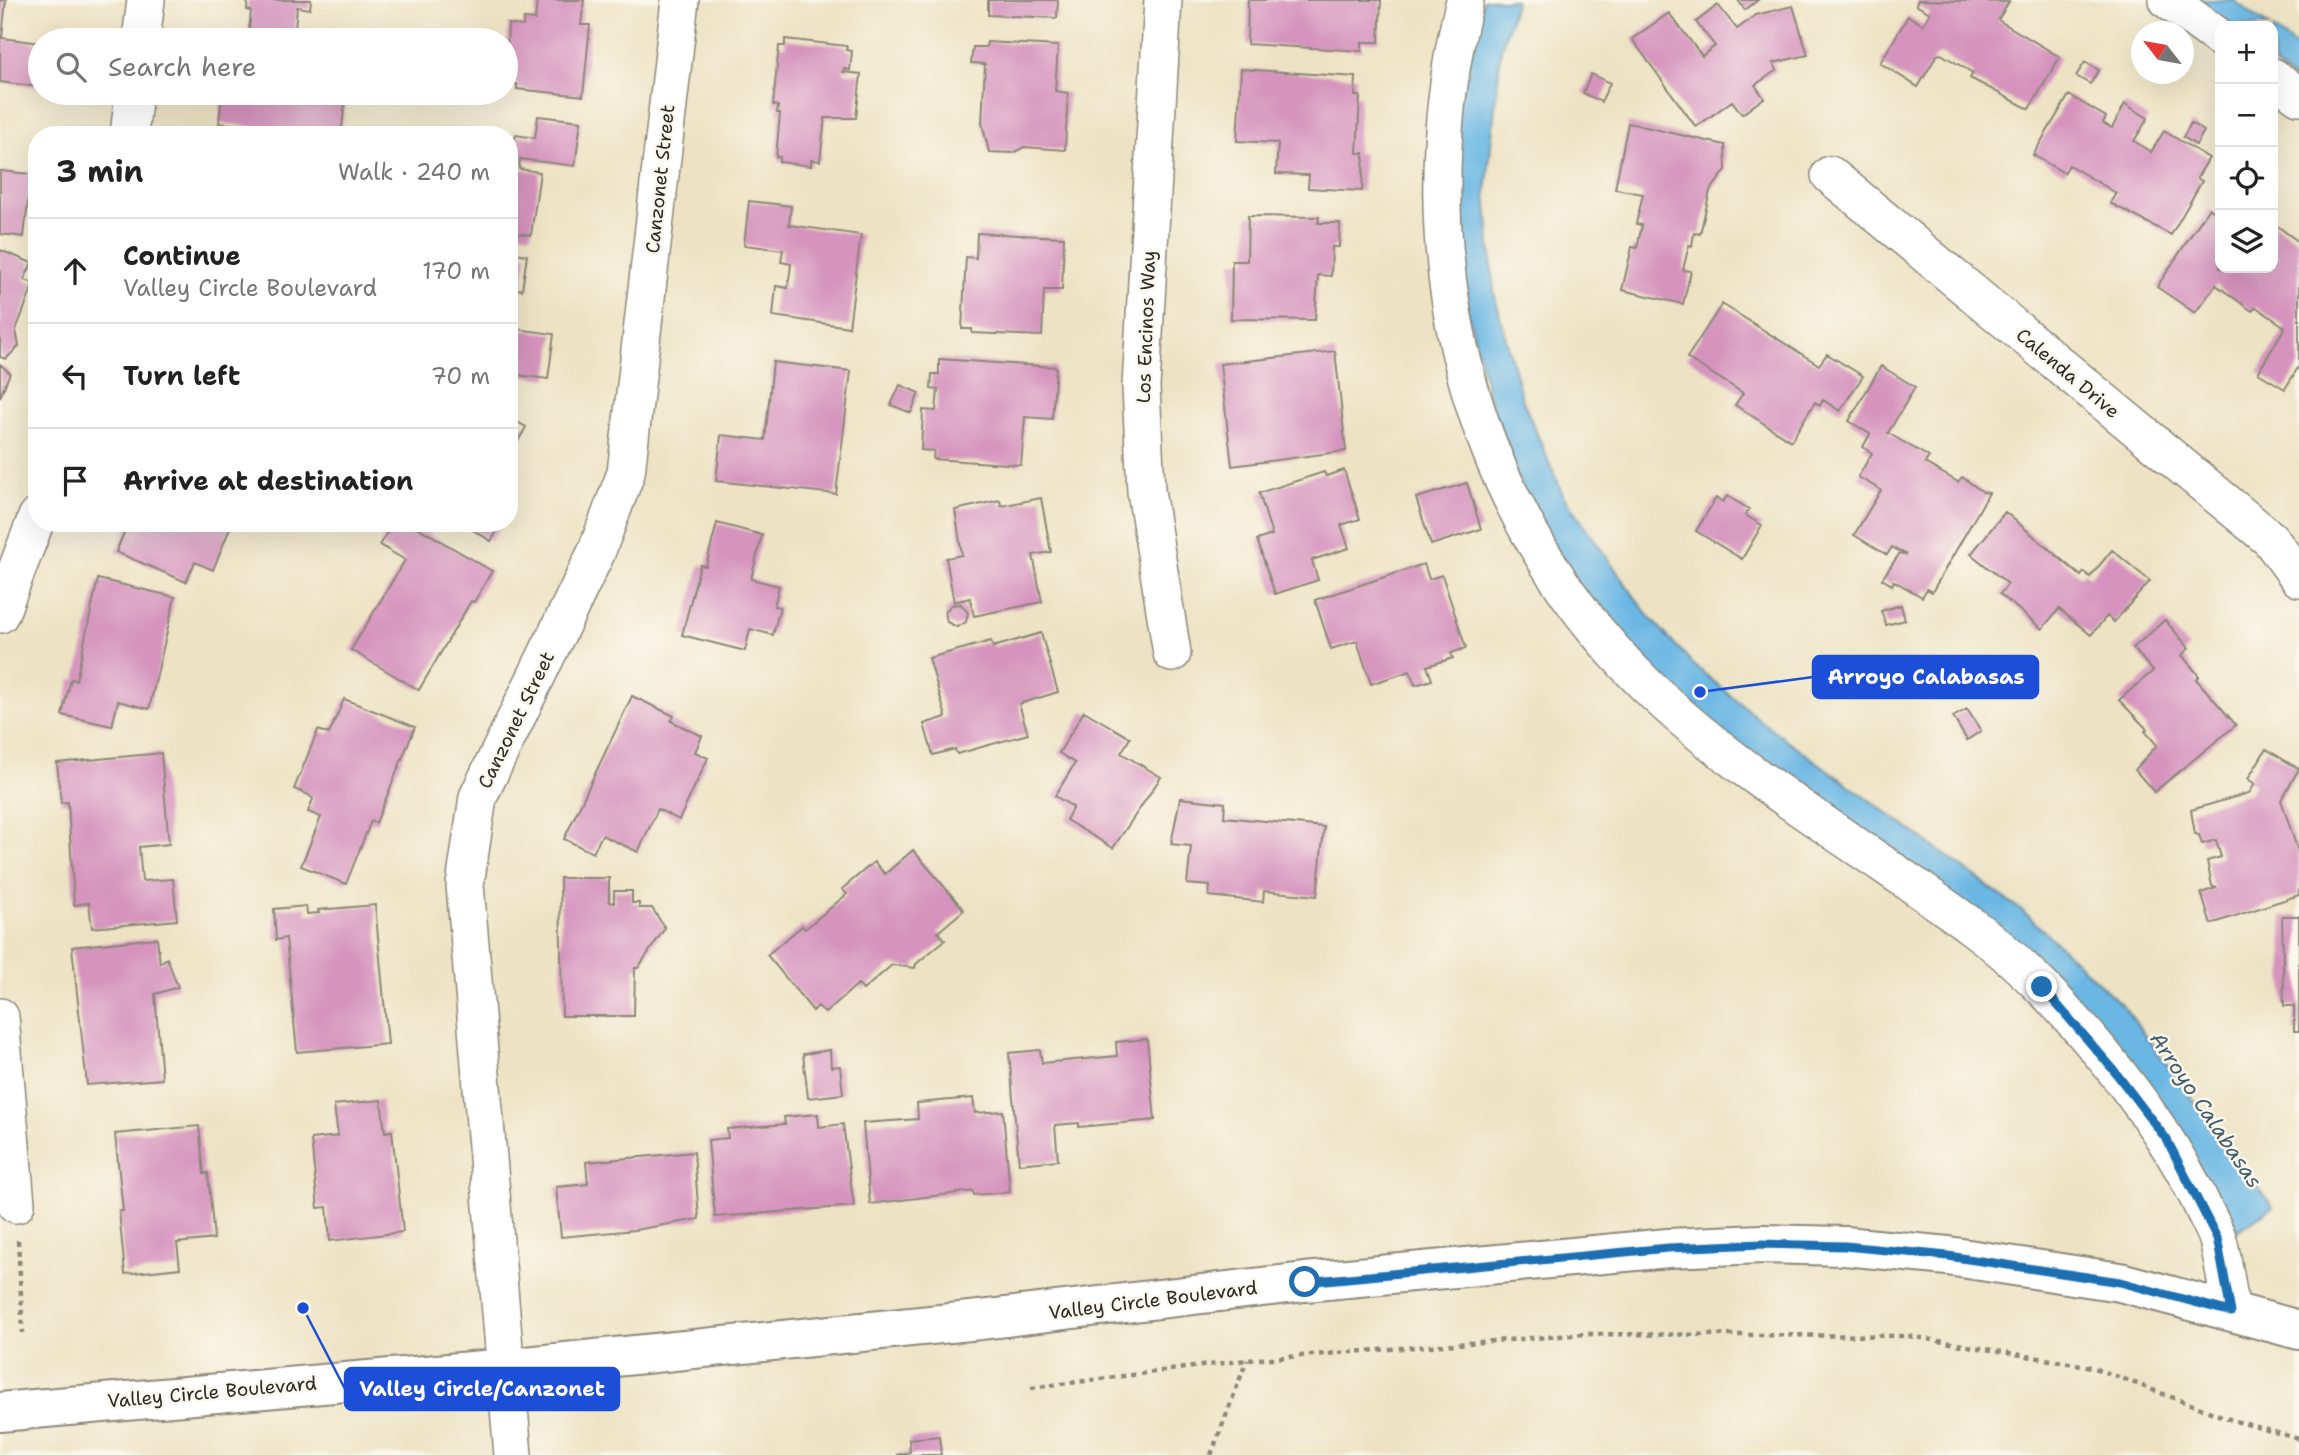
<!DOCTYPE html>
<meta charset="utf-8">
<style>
:root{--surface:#fff;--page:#f2f2f2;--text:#222;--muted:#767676;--line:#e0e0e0}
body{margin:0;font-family:"Shantell Sans",sans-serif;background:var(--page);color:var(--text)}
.controls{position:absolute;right:21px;top:21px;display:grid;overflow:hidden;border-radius:14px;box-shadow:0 7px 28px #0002}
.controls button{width:63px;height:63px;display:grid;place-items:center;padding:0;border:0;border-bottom:2px solid var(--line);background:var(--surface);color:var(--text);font:35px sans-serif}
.compass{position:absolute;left:2131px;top:21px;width:63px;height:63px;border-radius:50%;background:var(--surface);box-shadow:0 7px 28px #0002;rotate:301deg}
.stop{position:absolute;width:21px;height:21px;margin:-16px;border:5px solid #1f6fb2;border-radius:50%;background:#fff}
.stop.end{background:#1f6fb2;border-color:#fff;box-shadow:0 2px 7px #0008}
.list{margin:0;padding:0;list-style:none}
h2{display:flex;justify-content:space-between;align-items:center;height:91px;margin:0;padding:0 28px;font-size:30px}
h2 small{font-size:23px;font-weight:400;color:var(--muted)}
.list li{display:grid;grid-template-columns:46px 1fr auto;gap:21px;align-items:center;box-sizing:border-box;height:105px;padding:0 28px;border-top:2px solid var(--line)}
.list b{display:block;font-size:26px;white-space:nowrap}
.list p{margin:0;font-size:23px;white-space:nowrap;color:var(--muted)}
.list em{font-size:23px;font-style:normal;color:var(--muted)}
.icon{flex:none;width:38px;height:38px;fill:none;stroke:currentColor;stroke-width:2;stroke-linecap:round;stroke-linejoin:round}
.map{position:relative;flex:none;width:2299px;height:1455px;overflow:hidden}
.search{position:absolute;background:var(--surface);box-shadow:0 7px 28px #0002;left:28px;top:28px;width:490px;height:77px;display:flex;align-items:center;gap:18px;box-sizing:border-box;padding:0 24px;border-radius:38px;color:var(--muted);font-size:26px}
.panel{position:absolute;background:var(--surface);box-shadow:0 7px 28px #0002;left:28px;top:126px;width:490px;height:406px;border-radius:28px}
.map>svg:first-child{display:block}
.water{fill:#6ab7e4;stroke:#4a7188;stroke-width:2}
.building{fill:#d593bd}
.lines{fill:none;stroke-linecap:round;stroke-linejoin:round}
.minor-casing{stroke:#8c8778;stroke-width:40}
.major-casing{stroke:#8c8778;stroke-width:42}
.path{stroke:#8c8778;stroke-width:4.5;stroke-dasharray:5 5;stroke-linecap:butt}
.minor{stroke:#fff;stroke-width:37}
.major{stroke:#fff;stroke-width:38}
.route{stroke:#1f6fb2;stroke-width:9}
.labels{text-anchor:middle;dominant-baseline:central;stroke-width:5;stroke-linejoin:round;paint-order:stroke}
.street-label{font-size:19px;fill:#2b2b2b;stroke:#fbf7ec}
.water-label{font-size:21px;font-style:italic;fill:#415c6c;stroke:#fbf7ec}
.leader{fill:none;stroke:#1d4ed8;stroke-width:2.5}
.callout-dot{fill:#1d4ed8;stroke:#fbf7ec;stroke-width:2.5}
.callout{fill:#1d4ed8;stroke:#1d4ed8;stroke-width:2.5}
.callout-label{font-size:21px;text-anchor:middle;font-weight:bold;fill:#fff}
</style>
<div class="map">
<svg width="2299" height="1455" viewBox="0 0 2299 1455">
<rect width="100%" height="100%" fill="#fbf7ec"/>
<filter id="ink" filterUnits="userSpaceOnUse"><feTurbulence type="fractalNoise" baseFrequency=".0143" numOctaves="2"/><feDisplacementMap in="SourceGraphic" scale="14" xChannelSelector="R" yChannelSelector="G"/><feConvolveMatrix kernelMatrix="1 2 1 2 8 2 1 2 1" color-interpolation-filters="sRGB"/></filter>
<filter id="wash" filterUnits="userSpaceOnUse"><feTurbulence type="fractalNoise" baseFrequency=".00686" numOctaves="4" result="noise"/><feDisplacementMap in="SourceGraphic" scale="28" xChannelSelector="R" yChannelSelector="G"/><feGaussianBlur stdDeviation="1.57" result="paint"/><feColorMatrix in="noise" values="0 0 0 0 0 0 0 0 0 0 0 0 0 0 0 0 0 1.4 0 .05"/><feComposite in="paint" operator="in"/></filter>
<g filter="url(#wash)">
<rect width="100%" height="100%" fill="#ede3c4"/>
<path class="water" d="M 1483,0 L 1516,0 L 1501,49 L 1486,193 L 1494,293 L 1522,399 L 1564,497 L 1647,614 L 1694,665 L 1766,725 L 2025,913 L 2124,1007 L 2273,1207 L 2237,1231 L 2193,1159 L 2114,1051 L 1681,701 L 1571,579 L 1502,450 L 1452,247 L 1456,109 Z
M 2186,0 L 2233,0 L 2269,26 L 2221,26 Z
M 2273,29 L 2299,49 L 2299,84 L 2273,64 Z"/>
<g id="blocks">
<path class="building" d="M 0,0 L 6,0 L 2,38 L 40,43 L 40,87 L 0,82 Z
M 248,0 L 311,0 L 310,9 L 297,7 L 294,40 L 248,40 L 251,11 L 247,10 Z
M 537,0 L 584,0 L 581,25 L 590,25 L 583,96 L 517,89 L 517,84 L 506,82 L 508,24 L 523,26 L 524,19 L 535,20 Z
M 988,0 L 1058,0 L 1057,18 L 988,15 Z
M 1248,0 L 1381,0 L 1379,42 L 1362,42 L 1362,51 L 1247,44 Z
M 1738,0 L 1758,0 L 1745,10 Z
M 1918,0 L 2009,2 L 1998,20 L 2060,57 L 2029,109 L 1970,78 L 1973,73 L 1941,54 L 1937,55 L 1918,87 L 1880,63 L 1908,16 L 1923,25 L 1930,13 L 1916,5 Z
M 1718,5 L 1737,29 L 1756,15 L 1793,6 L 1808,55 L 1773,63 L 1777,70 L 1755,85 L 1764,98 L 1742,114 L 1732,101 L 1696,127 L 1632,39 L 1669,13 L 1702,56 L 1715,46 L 1696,22 Z
M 785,39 L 847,46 L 846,50 L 852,51 L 850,70 L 844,69 L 843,72 L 861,74 L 856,118 L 825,118 L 820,161 L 811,160 L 811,166 L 779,162 L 780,157 L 776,157 L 780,113 L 777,113 L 778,106 L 773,105 L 779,46 L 785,46 Z
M 987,42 L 1058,46 L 1055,91 L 1068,93 L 1065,150 L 1024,147 L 1013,153 L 989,152 L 982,123 L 985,64 L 971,63 L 973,47 L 986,47 Z
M 2085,62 L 2099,70 L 2090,84 L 2076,76 Z
M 1241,69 L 1356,77 L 1355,96 L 1360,96 L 1357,153 L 1364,153 L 1362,191 L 1308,188 L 1309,175 L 1276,174 L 1278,143 L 1237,141 Z
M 1591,74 L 1610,83 L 1601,102 L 1583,93 Z
M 222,93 L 346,94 L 341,135 L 263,135 L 264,128 L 219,123 Z
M 2069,95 L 2106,117 L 2103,123 L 2112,128 L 2125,104 L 2148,118 L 2134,141 L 2151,152 L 2164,131 L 2209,158 L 2197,178 L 2202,181 L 2171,235 L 2110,203 L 2116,193 L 2069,165 L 2064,173 L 2033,155 Z
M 538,116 L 581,121 L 575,166 L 520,159 L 519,169 L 540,172 L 531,235 L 509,232 L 509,138 L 515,138 L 516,135 L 535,138 Z
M 1628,123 L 1725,145 L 1726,170 L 1710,191 L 1700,234 L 1694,233 L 1692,246 L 1689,245 L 1683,270 L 1691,271 L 1683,304 L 1622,290 L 1632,247 L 1637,248 L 1642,225 L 1636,224 L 1643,194 L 1615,189 Z
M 2191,123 L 2204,131 L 2196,145 L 2183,137 Z
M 0,171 L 31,174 L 24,237 L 0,234 Z
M 749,201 L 791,206 L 789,225 L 861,235 L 849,327 L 773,316 L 776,286 L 788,288 L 791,264 L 781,262 L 783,250 L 744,245 Z
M 2209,208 L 2220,216 L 2220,268 L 2273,268 L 2273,223 L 2299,242 L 2299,366 L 2285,389 L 2258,373 L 2285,327 L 2256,307 L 2252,311 L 2216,285 L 2195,313 L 2157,287 Z
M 1248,216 L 1319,217 L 1318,223 L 1340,223 L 1339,247 L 1332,247 L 1331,276 L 1318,275 L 1315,320 L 1231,319 L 1232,261 L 1247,261 Z
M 977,233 L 1064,237 L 1062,290 L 1044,290 L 1042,336 L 972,333 L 972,329 L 962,329 L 966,257 L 976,258 Z
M 0,250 L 32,263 L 24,280 L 34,283 L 16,330 L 19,346 L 6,359 L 0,357 Z
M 509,252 L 527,255 L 522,290 L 512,288 L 511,298 Z
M 1722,304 L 1819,365 L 1827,354 L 1863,376 L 1840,411 L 1823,400 L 1820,406 L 1815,402 L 1791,441 L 1735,405 L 1743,393 L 1687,358 Z
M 509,328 L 554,334 L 548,379 L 509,374 Z
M 1335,351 L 1346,451 L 1232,466 L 1220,364 Z
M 939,359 L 1056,367 L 1052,419 L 1025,417 L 1021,465 L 933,459 L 934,451 L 921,450 L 923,410 L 936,411 L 938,390 L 931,389 L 932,374 L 939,374 Z
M 773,362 L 851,371 L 836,494 L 716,481 L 721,435 L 765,440 Z
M 0,364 L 10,373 L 0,397 Z
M 1881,366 L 1915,387 L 1888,433 L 1929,457 L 1925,463 L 1958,482 L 1962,477 L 1983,492 L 1989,493 L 1932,592 L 1927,589 L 1922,597 L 1894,581 L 1892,585 L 1882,579 L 1900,553 L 1907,555 L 1892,547 L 1887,555 L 1854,535 L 1881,490 L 1858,477 L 1872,453 L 1863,447 L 1870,434 L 1849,421 Z
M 900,385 L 919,393 L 911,413 L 891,405 Z
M 509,417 L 526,427 L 509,457 Z
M 1344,470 L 1360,519 L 1341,525 L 1349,548 L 1312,560 L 1318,580 L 1275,594 L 1257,540 L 1272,535 L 1259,493 L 1324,472 L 1326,476 Z
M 1467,483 L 1481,529 L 1431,545 L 1416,498 Z
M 1727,496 L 1749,509 L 1745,515 L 1762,525 L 1742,559 L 1696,531 L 1716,498 L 1723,502 Z
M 1041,498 L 1051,552 L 1033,555 L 1042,602 L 974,616 L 970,598 L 954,602 L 946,558 L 962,555 L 955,510 L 1000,500 L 1001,506 Z
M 2005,512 L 2081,576 L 2084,572 L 2090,577 L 2112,550 L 2150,581 L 2114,622 L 2107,616 L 2091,635 L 2059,609 L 2042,629 L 2000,594 L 2008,584 L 1971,554 Z
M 128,523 L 232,523 L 213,570 L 195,562 L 186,582 L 116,552 Z
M 392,523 L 410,523 L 492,571 L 474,602 L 471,601 L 419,690 L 351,650 L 405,560 L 380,545 Z
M 462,523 L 502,523 L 491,541 Z
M 717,523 L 762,535 L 751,579 L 779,586 L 774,606 L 780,607 L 773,635 L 750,629 L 745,651 L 682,635 L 700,565 L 706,566 Z
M 1424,564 L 1429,579 L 1442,575 L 1466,648 L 1451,653 L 1453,658 L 1427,666 L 1432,680 L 1415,685 L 1410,671 L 1371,684 L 1357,641 L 1331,649 L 1315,600 Z
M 98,579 L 175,597 L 149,709 L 118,701 L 112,726 L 62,715 L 71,679 L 76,680 Z
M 961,604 L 968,613 L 966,622 L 957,627 L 947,622 L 945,612 L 951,605 Z
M 1901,605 L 1905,620 L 1886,625 L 1881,611 Z
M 2165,620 L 2189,648 L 2182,655 L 2199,676 L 2196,679 L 2236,725 L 2154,792 L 2135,770 L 2157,745 L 2145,731 L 2147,729 L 2119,700 L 2153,671 L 2133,648 Z
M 1041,633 L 1058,692 L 1019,704 L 1028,734 L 957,754 L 955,749 L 933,755 L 924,724 L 946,717 L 929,658 L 991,641 L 993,647 Z
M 632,696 L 674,716 L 671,721 L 702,736 L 695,752 L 708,758 L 679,820 L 658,809 L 638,852 L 602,835 L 593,853 L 564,839 Z
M 344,699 L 415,727 L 376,823 L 371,821 L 346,884 L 301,866 L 321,817 L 308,812 L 313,799 L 309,795 L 294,789 L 318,730 L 329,734 Z
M 1967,709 L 1981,731 L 1967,740 L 1953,717 Z
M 1084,711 L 1130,738 L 1121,753 L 1161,777 L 1113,848 L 1066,820 L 1073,807 L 1055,796 L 1075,763 L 1059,753 Z
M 2266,749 L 2299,769 L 2281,800 L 2299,854 L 2299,895 L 2211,924 L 2201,893 L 2216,888 L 2212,886 L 2207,861 L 2221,857 L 2216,840 L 2202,844 L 2199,835 L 2195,834 L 2191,810 L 2249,793 L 2255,784 L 2248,779 Z
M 161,753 L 169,844 L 139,847 L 142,881 L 173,879 L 177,920 L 92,928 L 89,903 L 74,905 L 68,802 L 61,803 L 57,763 Z
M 1180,798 L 1225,803 L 1224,817 L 1324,827 L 1317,896 L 1264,891 L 1263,902 L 1209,896 L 1210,886 L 1187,884 L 1191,846 L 1171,844 Z
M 913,850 L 964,910 L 938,932 L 945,940 L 916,964 L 915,968 L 892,965 L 863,990 L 858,984 L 825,1013 L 818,1006 L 813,1011 L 767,955 L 802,926 L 805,929 L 847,894 L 842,889 L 874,862 L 885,874 Z
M 560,878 L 609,878 L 609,902 L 614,903 L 614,891 L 632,891 L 632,903 L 639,903 L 639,908 L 652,908 L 665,928 L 638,968 L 635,968 L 634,1016 L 562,1016 Z
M 375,905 L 388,1044 L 297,1052 L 286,938 L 276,940 L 274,909 L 306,906 L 307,914 L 319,913 L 318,910 Z
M 2282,916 L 2299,916 L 2299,1031 L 2294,1031 L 2294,1006 L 2284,1006 Z
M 157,938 L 160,963 L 167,958 L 178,987 L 155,994 L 162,1079 L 87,1085 L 72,947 Z
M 1147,1039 L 1155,1120 L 1079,1127 L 1079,1123 L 1055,1125 L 1058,1160 L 1019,1164 L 1009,1053 L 1040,1050 L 1042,1063 L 1117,1056 L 1116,1042 Z
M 830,1050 L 831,1067 L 840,1066 L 843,1094 L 808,1098 L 803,1054 Z
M 973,1098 L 975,1113 L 1003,1111 L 1010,1192 L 974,1195 L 973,1191 L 870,1204 L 863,1123 L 918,1119 L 917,1103 Z
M 381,1100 L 385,1132 L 392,1131 L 403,1232 L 330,1241 L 327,1207 L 318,1208 L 311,1139 L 338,1136 L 334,1105 Z
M 818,1114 L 819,1127 L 843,1124 L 854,1206 L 715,1217 L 708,1140 L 728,1138 L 727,1129 L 785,1124 L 784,1117 Z
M 199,1126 L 204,1174 L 208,1173 L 214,1239 L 177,1243 L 180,1268 L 125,1274 L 119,1211 L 123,1211 L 115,1134 Z
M 694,1152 L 699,1219 L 635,1230 L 561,1237 L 556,1187 L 588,1184 L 586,1162 Z
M 939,1436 L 941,1455 L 896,1455 L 910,1452 L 909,1439 Z"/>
</g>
</g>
<g filter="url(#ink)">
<use href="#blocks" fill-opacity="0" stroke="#8c8778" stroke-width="2"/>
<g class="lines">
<defs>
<path id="minor" d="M 1163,0 L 1141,387 L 1146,491 L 1172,653
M 1465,0 C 1402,255 1467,522 1664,702 C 1759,788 1871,852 1974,928 C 2056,988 2157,1111 2201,1203 C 2206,1215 2214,1227 2218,1240 C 2224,1263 2227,1288 2231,1312
M 2168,0 L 2220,38
M 141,40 L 146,0
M 2273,77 L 2299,96
M 129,135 L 134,93
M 1830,175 L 2270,539 L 2299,578
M 0,614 L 37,517
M 0,1017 L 16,1204
M 513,1455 L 465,885 L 478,797 L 596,553 L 626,473 L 680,0"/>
<path id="major" d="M 0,1412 L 506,1368 L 980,1320 L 1305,1282 L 1668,1248 L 1762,1244 L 1845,1246 L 1948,1256 L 2120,1282 L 2299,1330"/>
</defs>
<use href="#minor" class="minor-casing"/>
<use href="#major" class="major-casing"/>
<path class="path" d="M 18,1240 L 23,1333
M 1031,1388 L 1247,1360 L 1586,1334 L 1909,1336 L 2092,1367 L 2232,1420 L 2299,1439
M 1211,1455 L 1247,1360"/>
<use href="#minor" class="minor"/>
<use href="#major" class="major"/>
</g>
</g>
<g class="lines" filter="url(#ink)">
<path class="route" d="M 1305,1282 L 1668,1248 L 1762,1244 L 1845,1246 L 1948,1256 L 2120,1282 L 2231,1312 L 2217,1238 L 2167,1140 L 2112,1068 L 2042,987"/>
</g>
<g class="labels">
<g class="street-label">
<text transform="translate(660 179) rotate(-84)">Canzonet Street</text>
<text transform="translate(1146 327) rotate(-88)">Los Encinos Way</text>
<text transform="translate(2068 373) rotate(40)">Calenda Drive</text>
<text transform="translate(516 720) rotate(-64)">Canzonet Street</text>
<text transform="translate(1153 1300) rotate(-7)">Valley Circle Boulevard</text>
<text transform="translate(212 1392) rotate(-5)">Valley Circle Boulevard</text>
</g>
<g class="water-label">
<text transform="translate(2206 1110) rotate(56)">Arroyo Calabasas</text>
</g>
</g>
<path class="leader" d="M1700 692L1813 677M303 1308L345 1389"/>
<g class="callout-dot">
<circle cx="1700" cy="692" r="7"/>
<circle cx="303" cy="1308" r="7"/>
</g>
<g class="callout">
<rect x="1813" y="656" width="225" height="42" rx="7"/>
<rect x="345" y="1368" width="274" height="42" rx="7"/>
</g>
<g class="callout-label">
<text x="1926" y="684">Arroyo Calabasas</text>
<text x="482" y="1396">Valley Circle/Canzonet</text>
</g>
</svg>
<div class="controls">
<button>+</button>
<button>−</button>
<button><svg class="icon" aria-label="locate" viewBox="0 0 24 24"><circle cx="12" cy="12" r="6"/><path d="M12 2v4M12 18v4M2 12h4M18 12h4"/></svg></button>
<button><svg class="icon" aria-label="layers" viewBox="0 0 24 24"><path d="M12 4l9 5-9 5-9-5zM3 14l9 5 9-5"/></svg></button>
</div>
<svg class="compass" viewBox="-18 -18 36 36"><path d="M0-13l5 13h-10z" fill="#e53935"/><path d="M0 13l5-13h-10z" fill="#767676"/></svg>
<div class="stop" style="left:1305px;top:1282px"></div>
<div class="stop end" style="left:2042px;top:987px"></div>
<div class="search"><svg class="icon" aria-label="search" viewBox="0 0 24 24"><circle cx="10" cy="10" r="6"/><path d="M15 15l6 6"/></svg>Search here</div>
<section class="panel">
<h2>3 min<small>Walk · 240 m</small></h2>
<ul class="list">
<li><svg class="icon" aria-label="ahead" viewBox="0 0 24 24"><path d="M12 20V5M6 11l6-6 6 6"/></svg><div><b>Continue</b><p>Valley Circle Boulevard</p></div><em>170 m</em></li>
<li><svg class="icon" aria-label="left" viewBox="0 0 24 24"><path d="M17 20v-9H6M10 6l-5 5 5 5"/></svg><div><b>Turn left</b></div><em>70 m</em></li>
<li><svg class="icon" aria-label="arrive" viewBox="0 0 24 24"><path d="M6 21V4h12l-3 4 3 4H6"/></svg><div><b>Arrive at destination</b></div></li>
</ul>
</section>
</div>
